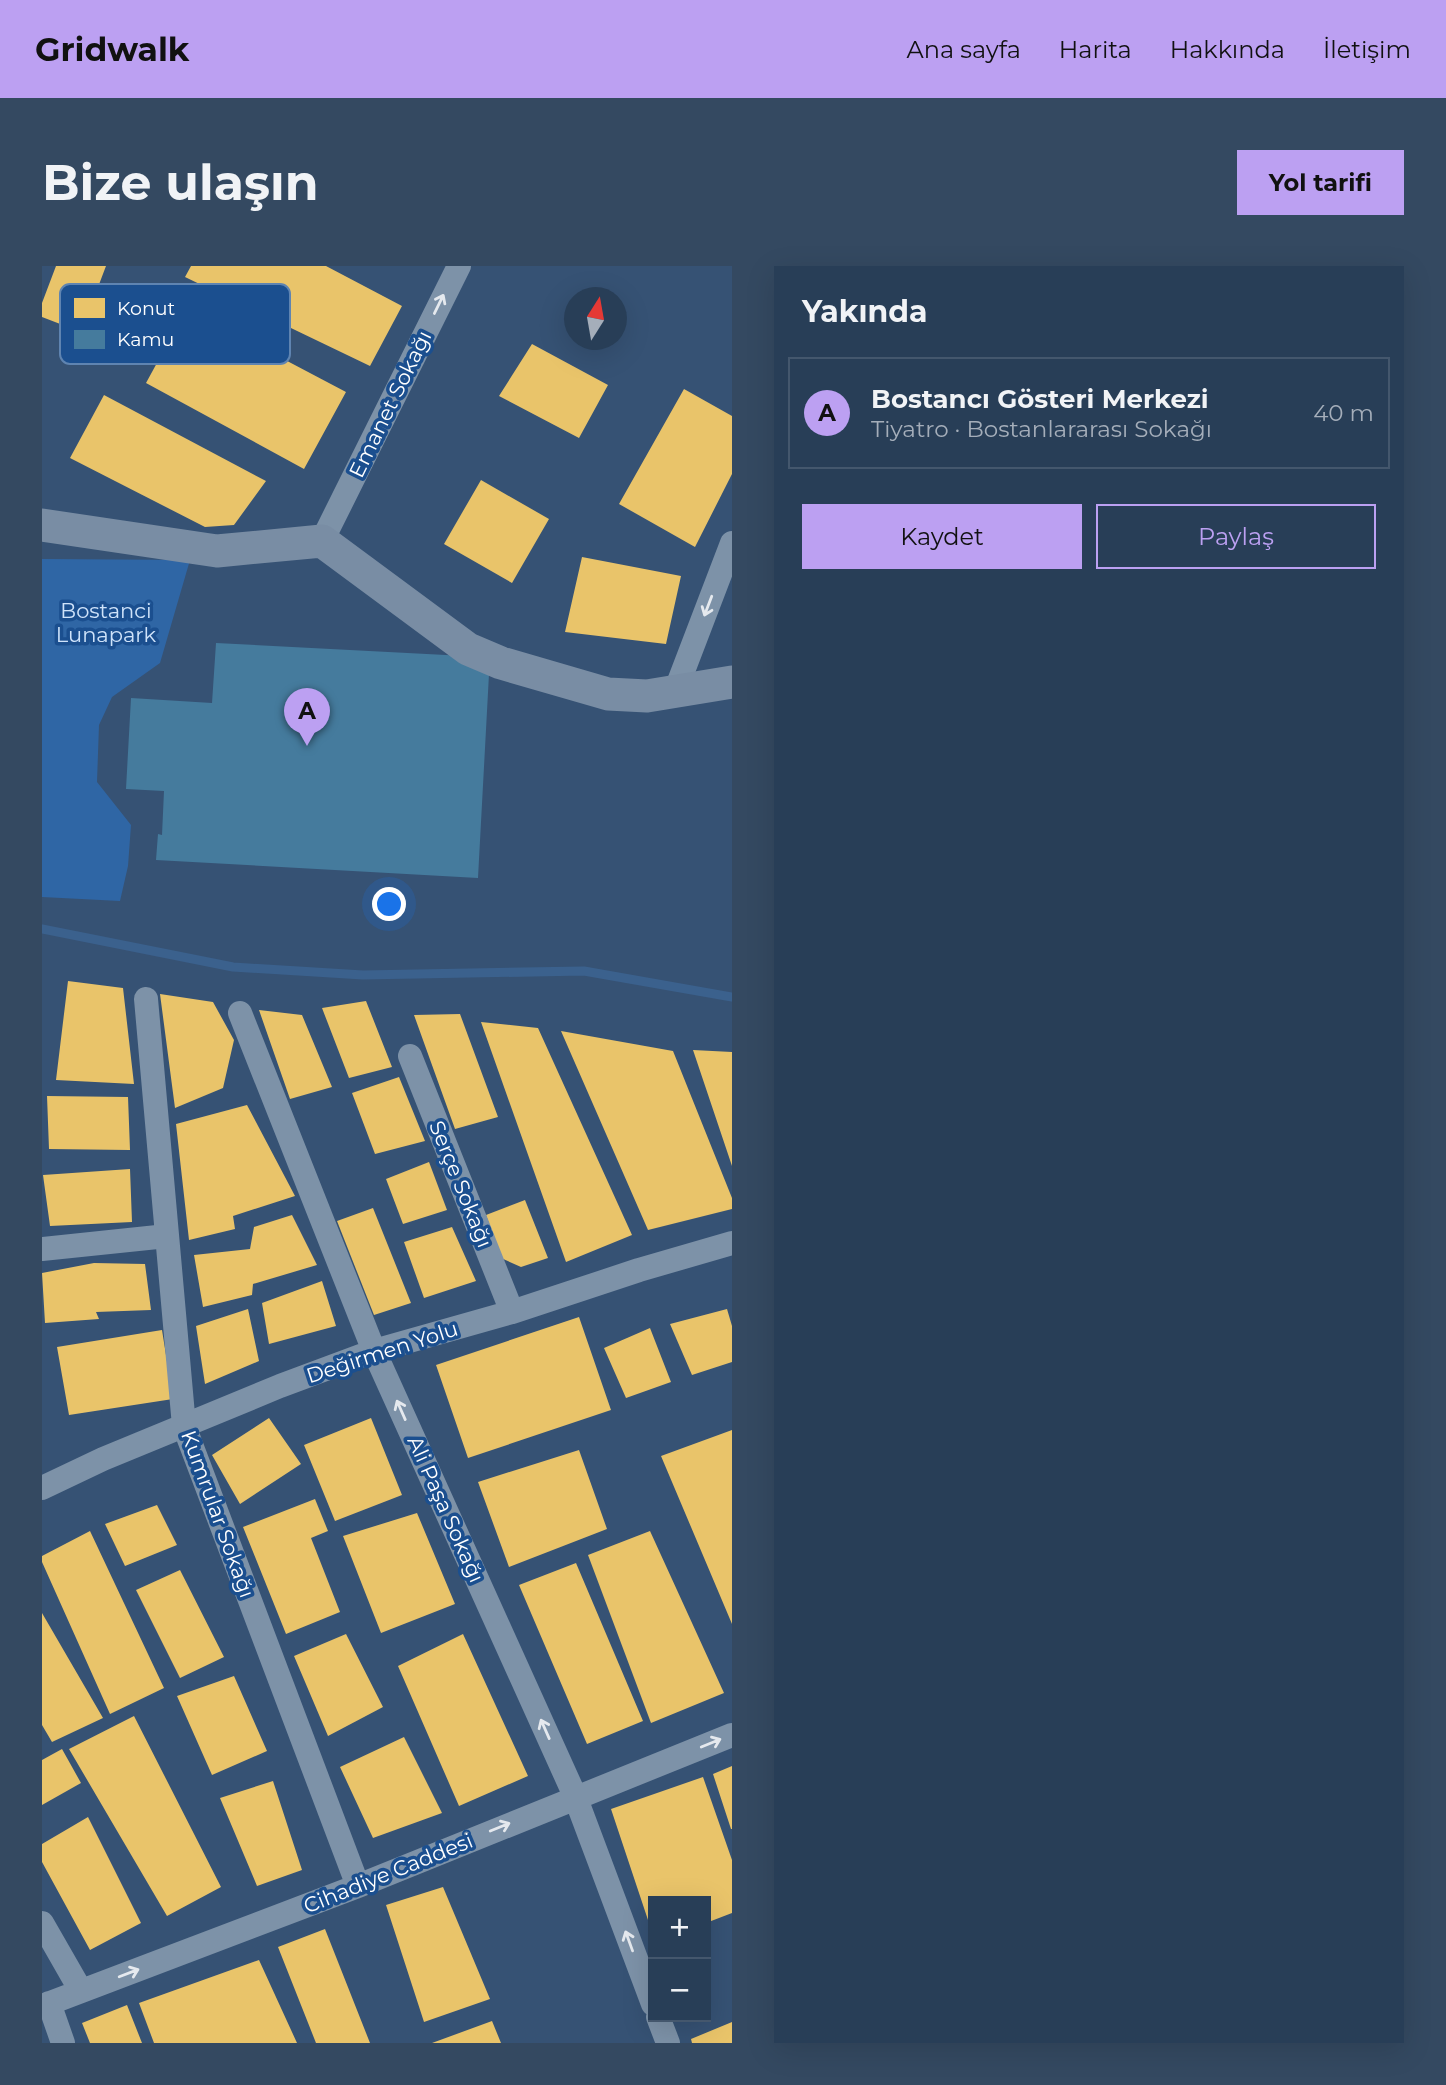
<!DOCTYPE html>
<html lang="tr">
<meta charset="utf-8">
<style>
:root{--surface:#283e57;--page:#344961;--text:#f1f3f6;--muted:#a5aeba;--line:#44576d;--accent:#bca0f2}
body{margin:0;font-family:Montserrat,sans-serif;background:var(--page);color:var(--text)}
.controls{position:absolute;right:21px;bottom:21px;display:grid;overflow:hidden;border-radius:0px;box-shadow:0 7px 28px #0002}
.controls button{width:63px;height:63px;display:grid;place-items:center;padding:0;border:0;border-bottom:2px solid var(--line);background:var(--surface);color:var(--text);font:35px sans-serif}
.compass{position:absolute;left:522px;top:21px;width:63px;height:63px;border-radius:50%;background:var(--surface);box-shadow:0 7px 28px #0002;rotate:11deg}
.you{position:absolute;left:348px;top:639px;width:24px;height:24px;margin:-18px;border:5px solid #fff;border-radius:50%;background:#1a73e8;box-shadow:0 0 0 10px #1a73e833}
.badge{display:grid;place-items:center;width:46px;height:46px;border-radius:50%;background:var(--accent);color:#111;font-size:23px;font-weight:700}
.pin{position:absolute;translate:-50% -58px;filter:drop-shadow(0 2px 4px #0008)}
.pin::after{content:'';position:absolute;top:37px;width:24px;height:21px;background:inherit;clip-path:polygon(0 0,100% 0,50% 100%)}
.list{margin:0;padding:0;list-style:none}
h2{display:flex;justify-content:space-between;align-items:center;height:91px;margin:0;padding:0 28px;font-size:30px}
h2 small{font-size:23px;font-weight:400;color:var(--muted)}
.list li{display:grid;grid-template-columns:46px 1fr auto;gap:21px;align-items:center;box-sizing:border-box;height:112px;margin:0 14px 14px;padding:0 14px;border:2px solid var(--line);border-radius:0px}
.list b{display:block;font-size:26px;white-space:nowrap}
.list p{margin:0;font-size:23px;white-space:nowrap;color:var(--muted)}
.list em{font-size:23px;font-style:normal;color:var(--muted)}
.actions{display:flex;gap:14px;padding:21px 28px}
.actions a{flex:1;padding:16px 0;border:2px solid var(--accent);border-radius:0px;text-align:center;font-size:24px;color:var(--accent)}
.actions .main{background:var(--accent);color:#111}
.map{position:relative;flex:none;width:690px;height:1777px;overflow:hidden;border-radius:0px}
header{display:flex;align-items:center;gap:42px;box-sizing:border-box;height:98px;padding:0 35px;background:var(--accent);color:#111}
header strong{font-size:33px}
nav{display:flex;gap:38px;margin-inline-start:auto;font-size:24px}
.intro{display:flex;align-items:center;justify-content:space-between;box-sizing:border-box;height:168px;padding:0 42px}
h1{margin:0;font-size:49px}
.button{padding:18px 32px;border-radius:0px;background:var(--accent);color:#111;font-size:24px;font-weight:700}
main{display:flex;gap:42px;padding:0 42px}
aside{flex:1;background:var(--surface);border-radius:0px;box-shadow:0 7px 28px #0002}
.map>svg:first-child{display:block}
.green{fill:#2f66a5}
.homes{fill:#e9c46a}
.public{fill:#457b9d}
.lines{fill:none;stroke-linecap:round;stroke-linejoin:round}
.stream{stroke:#3b618d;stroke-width:9}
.minor{stroke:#7d92a8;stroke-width:24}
.secondary{stroke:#798da4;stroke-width:33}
.oneway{stroke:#e5e9ee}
.labels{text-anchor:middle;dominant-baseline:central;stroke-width:7;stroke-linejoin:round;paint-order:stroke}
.street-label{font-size:21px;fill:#fff;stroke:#1b4f8f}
.park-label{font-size:21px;fill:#cfe3fa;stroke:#1b4f8f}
.key{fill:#1b4f8f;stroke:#5f84b1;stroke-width:2}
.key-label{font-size:19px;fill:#fff}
</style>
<header>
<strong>Gridwalk</strong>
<nav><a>Ana sayfa</a><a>Harita</a><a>Hakkında</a><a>İletişim</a></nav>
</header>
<div class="intro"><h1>Bize ulaşın</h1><a class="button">Yol tarifi</a></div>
<main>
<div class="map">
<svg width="690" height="1777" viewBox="0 0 690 1777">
<rect width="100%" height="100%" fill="#365274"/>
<path class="green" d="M 0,293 L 148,294 L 118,397 L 70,431 L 57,459 L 55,516 L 89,559 L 86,600 L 78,635 L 0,631 Z"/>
<path class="homes" d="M 14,0 L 64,0 L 39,66 L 0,51 L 0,37 Z
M 149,0 L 284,0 L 360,40 L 328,100 L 143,11 Z
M 145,42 L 304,126 L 262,203 L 104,117 Z
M 490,78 L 566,119 L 537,172 L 457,130 Z
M 642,123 L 690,150 L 690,208 L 653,281 L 577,238 Z
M 62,129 L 224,215 L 192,259 L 163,261 L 28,192 Z
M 439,214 L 507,253 L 470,317 L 402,278 Z
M 540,291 L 639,310 L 624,378 L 523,366 Z
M 26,715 L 81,722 L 92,818 L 14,814 Z
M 118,728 L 171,736 L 192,774 L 181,822 L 133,842 Z
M 324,735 L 350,801 L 307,812 L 280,742 Z
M 217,744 L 260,749 L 290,821 L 248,833 Z
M 418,748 L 456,851 L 413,863 L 372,749 Z
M 439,756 L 496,762 L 590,969 L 524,996 Z
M 519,765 L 631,785 L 690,932 L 690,943 L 606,964 Z
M 651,784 L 690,786 L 690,900 Z
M 357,811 L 383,875 L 333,888 L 310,827 Z
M 5,830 L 86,831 L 88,884 L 7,883 Z
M 205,839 L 253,930 L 191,950 L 193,963 L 147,974 L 134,858 Z
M 387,896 L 405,944 L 361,958 L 344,913 Z
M 88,903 L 90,956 L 8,960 L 1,909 Z
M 483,934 L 506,992 L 479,1001 L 459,992 L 444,949 Z
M 331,942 L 369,1037 L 332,1049 L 295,955 Z
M 250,949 L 275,999 L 211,1018 L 210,1029 L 161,1041 L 152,989 L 208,983 L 212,961 Z
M 410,961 L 434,1015 L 382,1032 L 362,976 Z
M 52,997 L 103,998 L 109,1044 L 54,1046 L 57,1053 L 3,1057 L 0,1007 Z
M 280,1015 L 294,1060 L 227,1078 L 220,1037 Z
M 206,1043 L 217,1095 L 163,1118 L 154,1060 Z
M 685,1043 L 690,1060 L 690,1096 L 650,1109 L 628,1058 Z
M 537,1051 L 569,1144 L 426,1192 L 394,1099 Z
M 608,1062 L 629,1116 L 584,1132 L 562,1082 Z
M 120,1064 L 131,1133 L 27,1149 L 15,1081 Z
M 227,1152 L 259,1198 L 198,1238 L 170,1189 Z
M 329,1152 L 360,1229 L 293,1255 L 262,1179 Z
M 690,1164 L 690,1358 L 619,1190 Z
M 537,1184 L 565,1263 L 467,1301 L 436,1216 Z
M 273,1233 L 286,1265 L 269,1272 L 298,1346 L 244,1368 L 201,1261 Z
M 115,1239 L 135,1279 L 83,1300 L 63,1258 Z
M 375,1247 L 413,1338 L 339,1367 L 301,1270 Z
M 48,1265 L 122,1422 L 68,1448 L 0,1296 L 0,1290 Z
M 608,1265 L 682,1427 L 609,1457 L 546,1289 Z
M 534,1297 L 601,1455 L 545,1478 L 477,1319 Z
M 138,1304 L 182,1391 L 138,1412 L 94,1324 Z
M 0,1347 L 61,1452 L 10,1476 L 0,1459 Z
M 304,1368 L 341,1441 L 286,1470 L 252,1390 Z
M 421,1368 L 486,1510 L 417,1540 L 356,1400 Z
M 192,1410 L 225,1485 L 170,1509 L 135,1430 Z
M 92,1450 L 179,1621 L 125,1650 L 27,1483 Z
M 362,1471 L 400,1547 L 331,1572 L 298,1501 Z
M 20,1483 L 39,1517 L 0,1539 L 0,1494 Z
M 690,1500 L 690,1563 L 689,1563 L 671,1508 Z
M 661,1511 L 690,1594 L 690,1647 L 664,1657 L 664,1635 L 611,1635 L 611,1669 L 569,1543 Z
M 231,1515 L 260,1604 L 215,1620 L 178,1532 Z
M 46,1551 L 99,1657 L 48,1684 L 0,1596 L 0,1578 Z
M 401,1621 L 448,1733 L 382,1756 L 344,1639 Z
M 283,1663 L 328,1777 L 274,1777 L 236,1681 Z
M 217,1694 L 255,1777 L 112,1777 L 97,1737 Z
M 85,1739 L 100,1777 L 48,1777 L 40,1757 Z
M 450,1755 L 459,1777 L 390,1777 Z
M 690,1756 L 690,1777 L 650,1777 L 649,1773 Z"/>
<path class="public" d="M 174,377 L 423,390 L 447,408 L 436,612 L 114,594 L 116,568 L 120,569 L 122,525 L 84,523 L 89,432 L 170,437 Z"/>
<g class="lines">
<path class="stream" d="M 0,663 L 191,701 L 321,709 L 542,705 L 690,731"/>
<path class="minor" d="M 280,275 L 417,0
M 633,426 L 690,277
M 104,733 L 142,1160 L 316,1620
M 198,747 L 332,1085 L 533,1530 L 611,1738
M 368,790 L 470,1046
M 0,983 L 125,970
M 0,1222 L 61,1193 L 238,1120 L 332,1085 L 470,1046 L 597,1004 L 690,977
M 0,1657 L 39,1725
M 7,1737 L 21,1777
M 0,1740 L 316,1620 L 690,1469
M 616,1751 L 626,1777"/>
<path class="secondary" d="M 0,259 L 175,285 L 280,275 L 426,383 L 459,397 L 566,428 L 605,430 L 690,416"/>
</g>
<defs><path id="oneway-shaft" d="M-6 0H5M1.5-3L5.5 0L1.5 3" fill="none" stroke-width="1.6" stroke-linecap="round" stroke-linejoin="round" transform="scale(1.75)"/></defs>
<g class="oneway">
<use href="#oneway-shaft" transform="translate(397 38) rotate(-64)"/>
<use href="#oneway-shaft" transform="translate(666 340) rotate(111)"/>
<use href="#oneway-shaft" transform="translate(359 1144) rotate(-114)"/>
<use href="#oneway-shaft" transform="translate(503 1463) rotate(-114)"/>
<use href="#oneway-shaft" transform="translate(669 1477) rotate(-22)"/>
<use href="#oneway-shaft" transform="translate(458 1561) rotate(-22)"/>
<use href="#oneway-shaft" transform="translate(587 1675) rotate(-110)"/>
<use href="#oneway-shaft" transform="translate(87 1707) rotate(-21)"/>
</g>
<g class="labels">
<g class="street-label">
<text transform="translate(348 138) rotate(-64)">Emanet Sokağı</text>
<text transform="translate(419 918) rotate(68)">Serçe Sokağı</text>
<text transform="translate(340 1086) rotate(-18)">Değirmen Yolu</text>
<text transform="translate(404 1243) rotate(66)">Ali Paşa Sokağı</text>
<text transform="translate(176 1248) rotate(70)">Kumrular Sokağı</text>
<text transform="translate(346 1607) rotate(-22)">Cihadiye Caddesi</text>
</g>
<g class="park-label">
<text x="64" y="344">Bostanci<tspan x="64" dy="24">Lunapark</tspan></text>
</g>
</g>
<rect x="18" y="18" width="230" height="80" rx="10" class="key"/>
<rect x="32" y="32" width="31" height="20" fill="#e9c46a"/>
<rect x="32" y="64" width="31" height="19" fill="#457b9d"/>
<g class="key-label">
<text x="75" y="49">Konut</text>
<text x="75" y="80">Kamu</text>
</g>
</svg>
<div class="controls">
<button>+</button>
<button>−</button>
</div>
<svg class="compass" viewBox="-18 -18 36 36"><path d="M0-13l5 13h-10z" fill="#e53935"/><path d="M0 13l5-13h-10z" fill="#a5aeba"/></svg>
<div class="you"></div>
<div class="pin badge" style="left:265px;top:480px">A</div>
</div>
<aside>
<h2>Yakında<small></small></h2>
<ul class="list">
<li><span class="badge">A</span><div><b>Bostancı Gösteri Merkezi</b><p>Tiyatro · Bostanlararası Sokağı</p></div><em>40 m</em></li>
</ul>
<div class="actions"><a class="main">Kaydet</a><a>Paylaş</a></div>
</aside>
</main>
